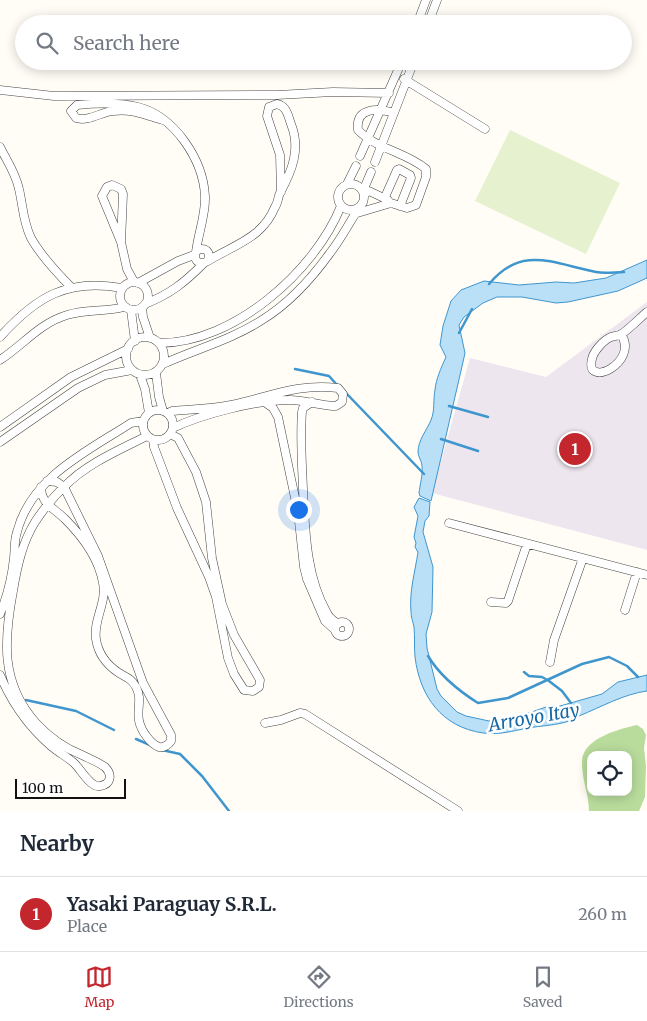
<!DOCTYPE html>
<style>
:root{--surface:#fff;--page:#f2f2f3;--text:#1f2937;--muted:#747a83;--line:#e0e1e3;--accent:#c4262e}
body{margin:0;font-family:Merriweather,serif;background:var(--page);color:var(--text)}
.controls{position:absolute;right:15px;bottom:15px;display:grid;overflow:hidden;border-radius:10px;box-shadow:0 2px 12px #0003}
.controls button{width:45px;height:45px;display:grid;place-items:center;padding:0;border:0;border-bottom:1px solid var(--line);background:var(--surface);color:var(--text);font:25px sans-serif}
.scale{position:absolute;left:15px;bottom:12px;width:111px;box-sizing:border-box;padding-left:5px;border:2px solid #111;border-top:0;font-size:14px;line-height:18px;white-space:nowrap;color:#111;-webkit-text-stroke:4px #fff;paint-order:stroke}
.you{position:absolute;left:298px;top:509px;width:18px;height:18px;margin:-12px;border:4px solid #fff;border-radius:50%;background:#1a73e8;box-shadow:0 0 0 8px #1a73e833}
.badge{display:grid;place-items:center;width:32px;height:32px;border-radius:50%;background:var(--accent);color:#fff;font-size:16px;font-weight:700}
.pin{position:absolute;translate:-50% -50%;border:2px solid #fff;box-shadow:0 1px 5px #0006}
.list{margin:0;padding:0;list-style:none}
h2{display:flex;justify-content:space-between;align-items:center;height:65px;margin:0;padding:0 20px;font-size:21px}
h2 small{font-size:16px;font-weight:400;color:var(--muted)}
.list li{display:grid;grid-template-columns:32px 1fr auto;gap:15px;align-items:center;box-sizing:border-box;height:75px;padding:0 20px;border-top:1px solid var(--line)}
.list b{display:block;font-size:19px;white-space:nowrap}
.list p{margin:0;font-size:16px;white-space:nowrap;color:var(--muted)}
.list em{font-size:16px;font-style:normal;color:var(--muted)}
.icon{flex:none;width:28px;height:28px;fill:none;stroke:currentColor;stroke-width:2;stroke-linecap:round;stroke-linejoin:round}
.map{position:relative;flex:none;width:647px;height:811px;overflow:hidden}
.search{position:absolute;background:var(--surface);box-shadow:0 2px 12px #0003;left:15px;right:15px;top:15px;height:55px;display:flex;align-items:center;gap:12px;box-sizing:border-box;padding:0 18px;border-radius:28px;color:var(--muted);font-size:19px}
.sheet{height:140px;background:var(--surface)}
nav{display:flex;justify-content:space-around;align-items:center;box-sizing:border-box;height:70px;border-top:1px solid var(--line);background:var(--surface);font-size:14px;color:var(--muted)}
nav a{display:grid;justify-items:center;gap:2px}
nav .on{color:var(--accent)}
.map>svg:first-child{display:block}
.industrial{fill:#eee6ef}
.forest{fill:#b9dc9c;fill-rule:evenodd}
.pitch{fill:#e6f2cf}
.water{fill:#b9e0f7;stroke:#3f96cf}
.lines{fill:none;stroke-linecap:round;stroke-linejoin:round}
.stream{stroke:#3f96cf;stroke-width:2.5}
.minor-casing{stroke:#444;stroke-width:9}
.minor{stroke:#fff;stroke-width:8}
.labels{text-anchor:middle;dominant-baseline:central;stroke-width:5;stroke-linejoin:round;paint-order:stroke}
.water-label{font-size:18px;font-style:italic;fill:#1768a6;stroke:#fff}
</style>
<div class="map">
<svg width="647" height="811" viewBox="0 0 647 811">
<rect width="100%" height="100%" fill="#fffdf5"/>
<path class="industrial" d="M 647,302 L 647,550 L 432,493 L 470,358 L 546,377 Z"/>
<path class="forest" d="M 637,725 L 643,729 L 646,735 L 644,748 L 646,766 L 645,797 L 639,811 L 589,811 C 589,795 581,776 582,761 C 583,738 620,729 637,725 ZM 591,755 L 628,755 L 628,792 L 591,792 Z"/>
<path class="pitch" d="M 510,130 L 620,183 L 586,254 L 475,201 Z"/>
<path class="water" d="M 647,260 L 647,278 L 618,291 L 568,302 L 556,303 L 522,297 L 497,297 L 483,303 L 464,317 L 459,325 L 465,353 L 463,362 L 431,501 L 420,496 L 419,493 C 420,484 423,475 422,466 C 422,461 418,457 418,452 C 418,440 427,430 431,420 C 435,411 433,400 435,390 C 436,379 441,368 446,357 L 440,345 L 443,326 L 451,301 L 461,290 L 484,281 L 519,285 L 556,282 L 574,283 L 606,278 Z
M 419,498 L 430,502 L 429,516 L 425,521 L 423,532 L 433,567 L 432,612 L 426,634 L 427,648 L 437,689 L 441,696 L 457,712 L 466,716 L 489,721 L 523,715 L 546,707 L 553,708 L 602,694 L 618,682 L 647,675 L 647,691 C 624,694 601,707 579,716 C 576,717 573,720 569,721 C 559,725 539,726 528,728 C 512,731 501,735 483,733 C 442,727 420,697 415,657 C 414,647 415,637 414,627 C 413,622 411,617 411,612 C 409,592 415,572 418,552 L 415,547 L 416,543 L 414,537 L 418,516 L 414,507 Z"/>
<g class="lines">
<path class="stream" d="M 489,284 C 522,244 554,264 596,272 C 605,274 615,272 624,272
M 459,333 L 472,309
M 295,369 L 329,376 L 338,386
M 346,393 L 424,474
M 449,406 L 488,417
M 441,439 L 478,451
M 428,656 C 440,676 459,691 478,703 L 508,698 L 582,664 L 609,657 L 627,666 L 638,677
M 524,672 L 529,676 L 542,677 L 549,681 L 562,691 L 571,703
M 26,700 L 76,711 L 114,730
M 136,739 L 150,745
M 162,750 L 180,754 L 202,776 L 229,811"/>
<defs>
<path id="minor" d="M 285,21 L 290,24
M 417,24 L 426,0
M 428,24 L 437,0
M 386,61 L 400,66
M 404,79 L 485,129
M 0,90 L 54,96 L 277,95 L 333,92 L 389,93
M 163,120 C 143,115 136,109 113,111 C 101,112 88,122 76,118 L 71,111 L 77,105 C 97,103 118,102 138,107 C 174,116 203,159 205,196 C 206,214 198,234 196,252
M 0,147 C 7,161 16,174 19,189 C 23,206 23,222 31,238 C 41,256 57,273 72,288
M 360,156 L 402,61
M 375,162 L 414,61
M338 197a13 13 0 1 1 26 0a13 13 0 1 1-26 0Z
M 347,184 L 356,166
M 363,191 L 371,172
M 364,194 L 369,191 L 388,200
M 385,197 L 397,170 L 399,169 L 410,175 L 411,178 L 400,206
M 354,214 L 391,203 L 407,208 L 416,205 L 426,177 L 426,169 C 406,152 376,149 358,130 C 355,107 378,108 394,113
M 121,242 L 123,194 L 121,189 L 112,185 L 107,187 L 102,196 L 121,242 L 127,269 L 134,282
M195 256a7 7 0 1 1 14 0a7 7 0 1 1-14 0Z
M 208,261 C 224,251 243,244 257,232 C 265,225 271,217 275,207 C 278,203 278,197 280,193 C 292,171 301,149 291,124 C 288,116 287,106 277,104 L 269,107 L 267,116 L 280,155 L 281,192
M120 296a14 14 0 1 1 28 0a14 14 0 1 1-28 0Z
M 138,283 L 178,261 L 194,255
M 145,304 C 170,294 184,283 203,264
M 142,307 L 143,317 L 150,338
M 131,310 L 135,341
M 621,334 C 640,363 584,389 592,359 C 593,352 603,341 609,338 C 612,336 616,336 620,335 C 626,332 641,317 647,312
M126 356a19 19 0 1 1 38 0a19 19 0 1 1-38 0Z
M 0,337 C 36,297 67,278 122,288
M 159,343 C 233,344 315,271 341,206
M 0,360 C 23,345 40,323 67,315 C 86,309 105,312 124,307
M 163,364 C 196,349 231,340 262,320 C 288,304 312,278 330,253 C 341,239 349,223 359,208
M 156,373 L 159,397 L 163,411
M 140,375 L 145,389 L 149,413
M 312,402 L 303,408 L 302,412 C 300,438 302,463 303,489 C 305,530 306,577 327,613 C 329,618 334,621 338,624
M 266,403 L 273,408 L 278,417 L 298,512 L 304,567 L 307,579 L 325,621 L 335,630
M143 425a15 15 0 1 1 30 0a15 15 0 1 1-30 0Z
M 168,413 L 172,411 C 192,409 212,409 231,405 C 270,397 297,383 338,388 L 343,394 L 342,402 L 336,406 C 321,406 305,400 290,400 C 257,400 202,414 173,428
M 0,427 L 71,377 L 128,349
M 153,440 L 154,447 L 177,508 L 209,577 L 216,597 L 228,658 L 234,674 L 244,690 L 253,691 L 259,687 L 260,680 L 234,635 L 222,604 L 212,558 L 206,502 L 196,472 L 178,438 L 170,434
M 0,442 L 78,388 L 105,375 L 132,370
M 41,487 C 41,504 54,508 65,519 C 82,536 99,559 103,583 C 107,603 93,620 96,639 C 98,653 107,665 119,673 C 126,677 132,679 136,687 C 145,704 130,715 147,737 C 150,741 154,745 159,747 C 164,748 168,745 171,741 L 171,735 L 143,683 L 98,556 L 64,487 L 57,482 L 47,481
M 449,523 L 647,575
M 491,602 L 506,603 L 508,601 L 527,544
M 625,610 L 637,572
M 0,614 C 7,597 12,577 14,558 C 15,549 14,541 17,532 C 31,477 88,451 131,423 L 143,421
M335 629a7 7 0 1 1 14 0a7 7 0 1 1-14 0Z
M 550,662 L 554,640 L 583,558
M 0,675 C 11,701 29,727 51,746 C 59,753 68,757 75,764 C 81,770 91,788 100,786 C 112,784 112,774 105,767 C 98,762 90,759 82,755 C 64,748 49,737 36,723 C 0,683 4,639 13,591 C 17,567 22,543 35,522 C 43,510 53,497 64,487 C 86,464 119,450 147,436
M 265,723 L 281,720 L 300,713 L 305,714 L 458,811"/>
</defs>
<use href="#minor" class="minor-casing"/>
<use href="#minor" class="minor"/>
</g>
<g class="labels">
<g class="water-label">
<text transform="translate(534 717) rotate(-10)">Arroyo Itay</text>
</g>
</g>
</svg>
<div class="controls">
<button><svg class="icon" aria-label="locate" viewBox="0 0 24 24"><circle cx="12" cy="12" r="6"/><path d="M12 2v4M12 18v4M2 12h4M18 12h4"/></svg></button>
</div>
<div class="scale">100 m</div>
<div class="you"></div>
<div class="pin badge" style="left:575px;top:449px">1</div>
<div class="search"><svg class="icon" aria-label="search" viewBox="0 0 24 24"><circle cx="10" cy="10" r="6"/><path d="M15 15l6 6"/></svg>Search here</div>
</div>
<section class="sheet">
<h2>Nearby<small></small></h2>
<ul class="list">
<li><span class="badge">1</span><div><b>Yasaki Paraguay S.R.L.</b><p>Place</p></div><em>260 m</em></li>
</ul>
</section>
<nav>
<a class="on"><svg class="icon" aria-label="map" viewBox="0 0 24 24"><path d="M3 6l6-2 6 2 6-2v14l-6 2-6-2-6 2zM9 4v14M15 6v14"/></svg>Map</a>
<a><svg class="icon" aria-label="directions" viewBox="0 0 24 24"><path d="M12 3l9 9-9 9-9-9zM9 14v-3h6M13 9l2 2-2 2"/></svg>Directions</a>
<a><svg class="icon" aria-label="saved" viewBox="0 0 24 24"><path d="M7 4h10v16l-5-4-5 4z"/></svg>Saved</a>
</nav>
